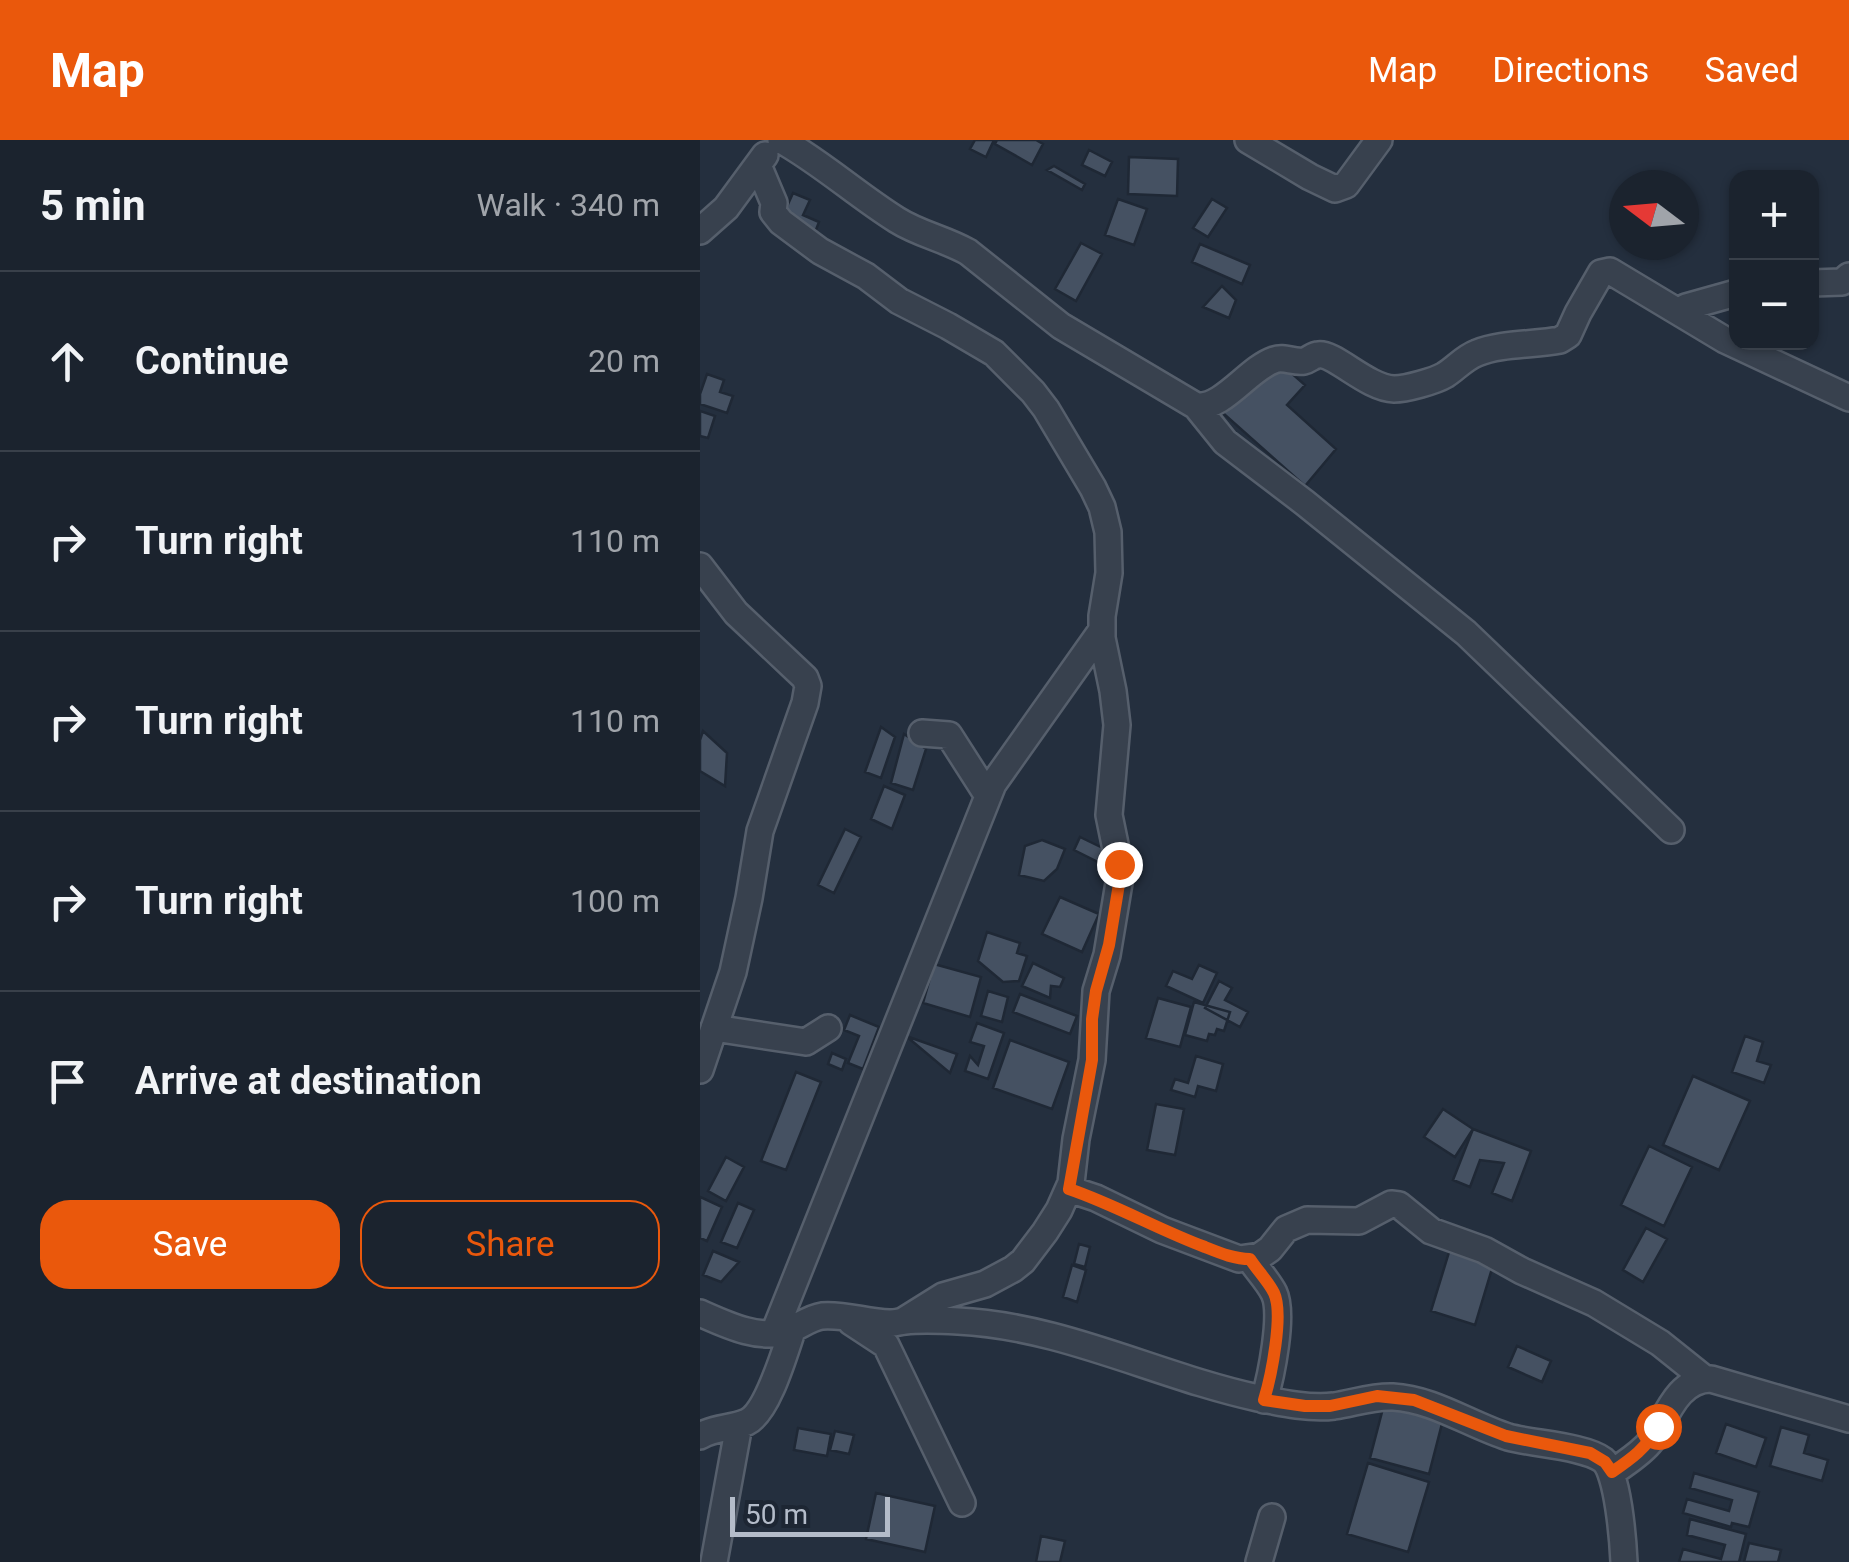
<!DOCTYPE html>
<meta charset="utf-8">
<style>
:root{--surface:#1b232e;--page:#242b36;--text:#f1f3f6;--muted:#a0a4aa;--line:#39404a;--accent:#ea580c}
body{margin:0;font-family:Roboto,sans-serif;background:var(--page);color:var(--text)}
.controls{position:absolute;right:30px;top:30px;display:grid;overflow:hidden;border-radius:20px;box-shadow:0 2px 8px #0004}
.controls button{width:90px;height:90px;display:grid;place-items:center;padding:0;border:0;border-bottom:2px solid var(--line);background:var(--surface);color:var(--text);font:50px sans-serif}
.compass{position:absolute;left:909px;top:30px;width:90px;height:90px;border-radius:50%;background:var(--surface);box-shadow:0 2px 8px #0004;rotate:286deg}
.scale{position:absolute;left:30px;bottom:25px;width:160px;box-sizing:border-box;padding-left:10px;border:5px solid #b4bcc9;border-top:0;font-size:28px;line-height:35px;white-space:nowrap;color:#b4bcc9;-webkit-text-stroke:8px #1d2633;paint-order:stroke}
.stop{position:absolute;width:30px;height:30px;margin:-22px;border:8px solid #ea580c;border-radius:50%;background:#fff}
.stop.end{background:#ea580c;border-color:#fff;box-shadow:0 2px 10px #0008}
.list{margin:0;padding:0;list-style:none}
h2{display:flex;justify-content:space-between;align-items:center;height:130px;margin:0;padding:0 40px;font-size:42px}
h2 small{font-size:32px;font-weight:400;color:var(--muted)}
.list li{display:grid;grid-template-columns:65px 1fr auto;gap:30px;align-items:center;box-sizing:border-box;height:180px;padding:0 40px;border-top:2px solid var(--line)}
.list b{display:block;font-size:38px;white-space:nowrap}
.list em{font-size:32px;font-style:normal;color:var(--muted)}
.actions{display:flex;gap:20px;padding:30px 40px}
.actions a{flex:1;padding:22px 0;border:2px solid var(--accent);border-radius:30px;text-align:center;font-size:35px;color:var(--accent)}
.actions .main{background:var(--accent);color:#fff}
.icon{flex:none;width:55px;height:55px;fill:none;stroke:currentColor;stroke-width:2;stroke-linecap:round;stroke-linejoin:round}
.map{position:relative;flex:none;width:1149px;height:1422px;overflow:hidden}
header{display:flex;align-items:center;gap:60px;box-sizing:border-box;height:140px;padding:0 50px;background:var(--accent);color:#fff}
header strong{font-size:48px}
nav{display:flex;gap:55px;margin-inline-start:auto;font-size:35px}
main{display:flex}
aside{flex:1;background:var(--surface)}
.map>svg:first-child{display:block}
.building{fill:#455162;stroke:#1f2835;stroke-width:2.5}
.lines{fill:none;stroke-linecap:round;stroke-linejoin:round}
.street-casing{stroke:#565f6c;stroke-width:30}
.street{stroke:#38414e;stroke-width:25}
.route{stroke:#ea580c;stroke-width:12}
</style>
<header>
<strong>Map</strong>
<nav><a>Map</a><a>Directions</a><a>Saved</a></nav>
</header>
<main>
<aside>
<h2>5 min<small>Walk · 340 m</small></h2>
<ul class="list">
<li><svg class="icon" aria-label="ahead" viewBox="0 0 24 24"><path d="M12 20V5M6 11l6-6 6 6"/></svg><div><b>Continue</b></div><em>20 m</em></li>
<li><svg class="icon" aria-label="right" viewBox="0 0 24 24"><path d="M7 20v-9h11M14 6l5 5-5 5"/></svg><div><b>Turn right</b></div><em>110 m</em></li>
<li><svg class="icon" aria-label="right" viewBox="0 0 24 24"><path d="M7 20v-9h11M14 6l5 5-5 5"/></svg><div><b>Turn right</b></div><em>110 m</em></li>
<li><svg class="icon" aria-label="right" viewBox="0 0 24 24"><path d="M7 20v-9h11M14 6l5 5-5 5"/></svg><div><b>Turn right</b></div><em>100 m</em></li>
<li><svg class="icon" aria-label="arrive" viewBox="0 0 24 24"><path d="M6 21V4h12l-3 4 3 4H6"/></svg><div><b>Arrive at destination</b></div></li>
</ul>
<div class="actions"><a class="main">Save</a><a>Share</a></div>
</aside>
<div class="map">
<svg width="1149" height="1422" viewBox="0 0 1149 1422">
<rect width="100%" height="100%" fill="#242f3e"/>
<path class="building" d="M 275,0 L 294,0 L 286,17 L 270,9 Z
M 297,0 L 336,0 L 343,4 L 332,25 L 295,4 Z
M 389,10 L 412,22 L 405,36 L 382,25 Z
M 429,17 L 478,19 L 477,56 L 428,54 Z
M 354,26 L 385,44 L 382,50 L 347,30 Z
M 93,53 L 110,60 L 103,75 L 119,82 L 114,95 L 81,80 Z
M 418,59 L 447,69 L 434,105 L 405,95 Z
M 512,59 L 527,68 L 508,97 L 493,88 Z
M 381,103 L 402,114 L 376,161 L 355,149 Z
M 500,104 L 550,125 L 542,144 L 492,122 Z
M 522,146 L 536,160 L 529,178 L 503,167 Z
M 565,210 L 605,245 L 587,265 L 636,309 L 605,346 L 515,266 Z
M 7,234 L 24,240 L 20,252 L 33,256 L 27,273 L 0,264 L 0,254 Z
M 0,271 L 15,276 L 8,298 L 0,296 Z
M 181,587 L 195,597 L 181,638 L 165,632 Z
M 3,591 L 27,613 L 25,646 L 0,631 L 0,600 Z
M 204,594 L 226,609 L 213,650 L 191,643 Z
M 184,646 L 205,655 L 192,689 L 171,679 Z
M 145,689 L 161,697 L 134,753 L 118,745 Z
M 380,697 L 413,713 L 406,726 L 374,710 Z
M 342,700 L 365,709 L 357,729 L 344,741 L 319,735 L 325,706 Z
M 360,757 L 399,774 L 382,812 L 342,794 Z
M 287,792 L 320,803 L 317,813 L 327,816 L 319,841 L 303,842 L 278,821 Z
M 333,823 L 364,838 L 360,847 L 351,846 L 350,858 L 322,846 Z
M 234,824 L 281,837 L 270,877 L 223,863 Z
M 499,825 L 517,833 L 503,863 L 466,846 L 473,831 L 492,839 Z
M 519,841 L 532,848 L 525,860 L 548,872 L 540,887 L 505,868 Z
M 288,851 L 308,857 L 302,882 L 281,876 Z
M 320,854 L 377,876 L 370,894 L 313,872 Z
M 458,858 L 491,867 L 480,907 L 446,898 Z
M 494,862 L 530,872 L 524,891 L 517,889 L 515,895 L 509,894 L 507,901 L 485,895 Z
M 150,875 L 179,887 L 163,929 L 148,923 L 159,896 L 144,890 Z
M 277,883 L 304,893 L 288,939 L 265,931 L 270,916 L 278,925 L 284,906 L 270,902 Z
M 206,896 L 257,914 L 250,933 Z
M 1045,896 L 1063,902 L 1057,921 L 1071,925 L 1064,943 L 1032,932 Z
M 310,900 L 369,922 L 352,969 L 293,948 Z
M 132,913 L 146,919 L 142,930 L 128,924 Z
M 496,916 L 523,924 L 516,951 L 498,946 L 495,957 L 471,950 L 475,939 L 488,943 Z
M 96,932 L 121,942 L 86,1030 L 61,1021 Z
M 993,936 L 1050,961 L 1019,1030 L 963,1005 Z
M 456,964 L 484,969 L 475,1015 L 447,1010 Z
M 743,969 L 773,989 L 755,1017 L 724,997 Z
M 773,989 L 831,1011 L 812,1061 L 792,1053 L 804,1023 L 780,1020 L 770,1047 L 753,1040 Z
M 949,1006 L 992,1027 L 964,1086 L 921,1065 Z
M 26,1017 L 44,1027 L 26,1061 L 8,1051 Z
M 0,1057 L 22,1067 L 7,1101 L 0,1098 Z
M 38,1063 L 54,1070 L 37,1108 L 21,1102 Z
M 946,1088 L 967,1099 L 943,1142 L 923,1130 Z
M 379,1104 L 390,1107 L 385,1127 L 374,1124 Z
M 750,1109 L 794,1122 L 775,1185 L 731,1171 Z
M 13,1111 L 39,1122 L 21,1142 L 3,1135 Z
M 372,1125 L 386,1130 L 377,1162 L 363,1157 Z
M 817,1206 L 851,1221 L 842,1242 L 808,1227 Z
M 687,1253 L 746,1268 L 729,1334 L 670,1318 Z
M 1026,1284 L 1066,1298 L 1056,1327 L 1016,1313 Z
M 1081,1287 L 1109,1295 L 1104,1313 L 1128,1320 L 1122,1341 L 1070,1326 Z
M 98,1288 L 131,1294 L 127,1316 L 94,1310 Z
M 135,1291 L 154,1295 L 149,1314 L 130,1310 Z
M 668,1323 L 729,1342 L 708,1412 L 647,1394 Z
M 994,1333 L 1059,1352 L 1049,1387 L 1032,1383 L 1031,1387 L 983,1373 L 987,1359 L 1029,1371 L 1032,1360 L 990,1348 Z
M 176,1353 L 235,1366 L 225,1412 L 166,1399 Z
M 990,1379 L 1046,1394 L 1039,1422 L 979,1422 L 983,1409 L 1021,1419 L 1025,1405 L 987,1395 Z
M 341,1396 L 365,1401 L 360,1422 L 336,1422 Z
M 1049,1403 L 1081,1410 L 1078,1422 L 1044,1422 Z"/>
<g class="lines">
<defs>
<path id="street" d="M 81,0 C 122,23 157,55 197,80 C 219,94 245,99 268,112 L 361,186 L 496,266 C 523,269 548,229 574,220 C 584,216 594,223 604,221 C 609,220 613,215 618,215 C 634,212 667,248 694,249 C 706,249 735,241 745,235 C 756,228 764,218 777,213 C 800,203 835,205 860,200 L 868,195 L 878,173 L 901,133 L 910,131 L 1025,200 L 1149,258
M 548,0 L 610,37 L 635,49 L 646,45 L 679,0
M 58,25 L 74,63 L 73,72 L 81,82 L 120,111 L 166,136 L 199,161 L 248,186 L 294,213 L 333,252 L 346,269 L 393,348 L 402,367 L 408,392 L 409,433 L 402,476 L 402,498 L 413,551 L 417,585 L 409,675 L 419,724 L 420,737 L 407,815 L 396,851 L 392,920 L 376,999 L 371,1043 L 359,1070 L 345,1092 L 323,1121 L 313,1129 L 285,1144 L 243,1156 L 203,1181
M 0,91 L 26,68 L 65,15
M 1112,143 L 1142,142 L 1149,136
M 986,167 L 1036,153
M 496,266 L 525,302 L 605,363 L 766,493 L 971,690
M 0,426 L 36,473 L 105,538 L 108,546 L 105,563 L 60,691 L 49,758 L 33,832 L 0,930
M 222,593 L 249,595 L 288,656
M 14,888 L 106,902 L 128,888
M 369,1049 L 396,1058 L 462,1090 L 539,1119 L 560,1116 L 570,1109 L 586,1089 L 607,1080 L 659,1081 L 691,1064 L 699,1065 L 731,1091 L 784,1110 L 822,1131 L 894,1163 L 960,1203 L 1005,1239
M 550,1119 C 557,1130 568,1141 574,1153 C 584,1174 571,1237 564,1260
M 0,1173 C 25,1184 60,1201 87,1191 C 99,1187 109,1178 122,1176 C 146,1174 167,1183 190,1183 C 199,1183 196,1182 205,1181 C 222,1179 241,1180 258,1181 C 363,1186 457,1236 558,1258 C 582,1263 610,1269 634,1266 C 654,1263 673,1256 693,1257 C 733,1259 770,1285 808,1297 C 833,1304 884,1306 903,1320 C 918,1332 923,1401 924,1422
M 151,1182 L 186,1205 L 262,1363
M 74,1193 L 293,644 L 402,490
M 0,1296 C 15,1287 31,1289 47,1282 C 68,1272 85,1211 93,1188
M 912,1333 C 925,1323 941,1314 951,1301 C 966,1278 977,1239 1011,1239 L 1149,1279
M 14,1422 L 39,1285
M 559,1422 L 572,1377"/>
</defs>
<use href="#street" class="street-casing"/>
<use href="#street" class="street"/>
</g>
<g class="lines">
<path class="route" d="M 419,724 L 419,744 L 409,805 L 396,851 L 392,879 L 392,920 L 369,1049 C 416,1065 459,1090 505,1107 C 520,1113 534,1119 550,1119 C 557,1130 568,1141 574,1153 C 584,1174 571,1237 564,1260 L 605,1266 L 630,1266 L 677,1256 L 714,1260 L 806,1296 L 890,1313 L 905,1322 L 912,1332 C 931,1319 947,1308 958,1286"/>
</g>
</svg>
<div class="controls">
<button>+</button>
<button>−</button>
</div>
<svg class="compass" viewBox="-18 -18 36 36"><path d="M0-13l5 13h-10z" fill="#e53935"/><path d="M0 13l5-13h-10z" fill="#a0a4aa"/></svg>
<div class="scale">50 m</div>
<div class="stop" style="left:958px;top:1286px"></div>
<div class="stop end" style="left:419px;top:724px"></div>
</div>
</main>
